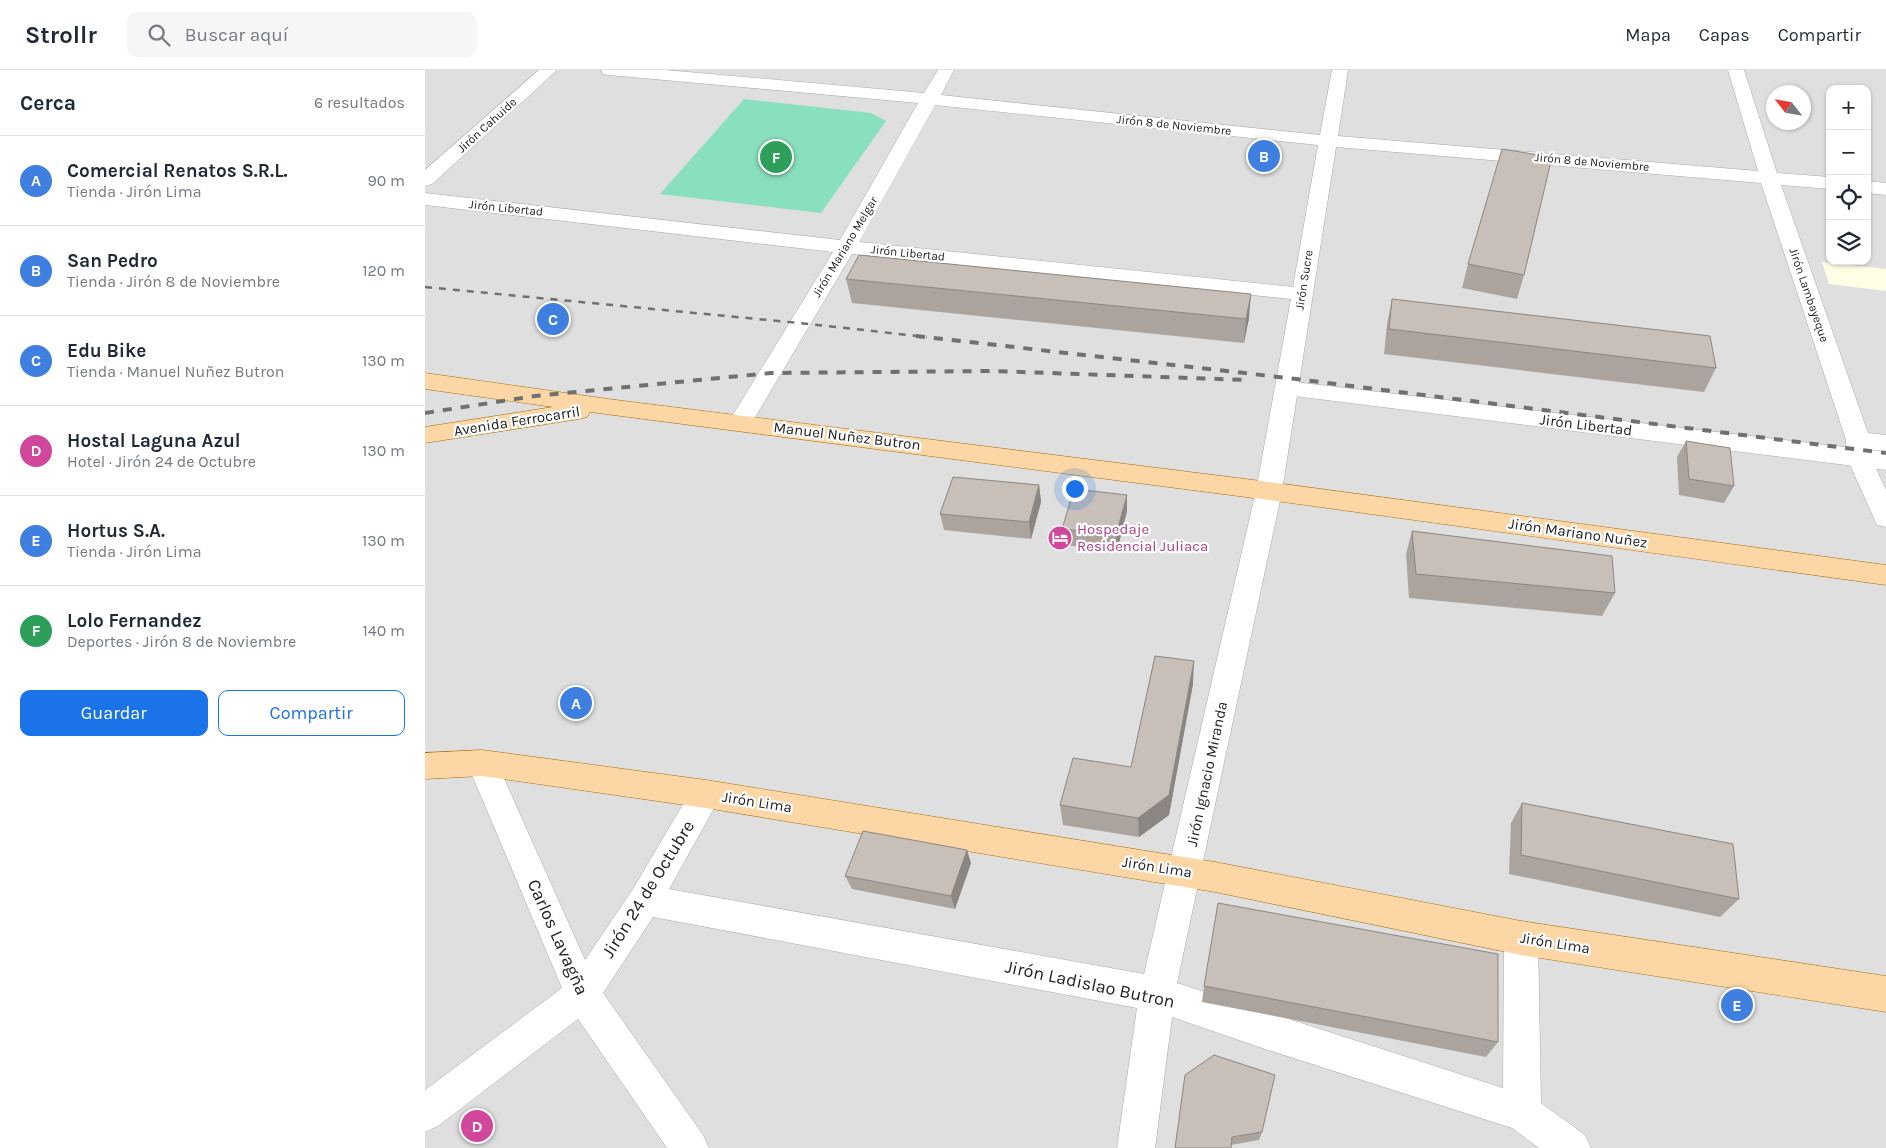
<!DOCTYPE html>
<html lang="es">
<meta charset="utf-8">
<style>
:root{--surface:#fff;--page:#f6f6f7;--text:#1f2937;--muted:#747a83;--line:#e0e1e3;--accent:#1a73e8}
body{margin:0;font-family:Karla,sans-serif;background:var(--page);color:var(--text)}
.controls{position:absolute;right:15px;top:15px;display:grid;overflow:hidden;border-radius:10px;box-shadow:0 1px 4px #0004}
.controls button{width:45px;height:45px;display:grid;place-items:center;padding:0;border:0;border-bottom:1px solid var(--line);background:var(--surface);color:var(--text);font:25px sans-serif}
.compass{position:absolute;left:1341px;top:15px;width:45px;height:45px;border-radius:50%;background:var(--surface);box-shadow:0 1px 4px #0004;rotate:301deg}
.you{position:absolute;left:649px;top:418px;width:18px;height:18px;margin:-12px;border:4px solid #fff;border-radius:50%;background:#1a73e8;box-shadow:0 0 0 8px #1a73e833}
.badge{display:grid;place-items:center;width:32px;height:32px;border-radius:50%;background:var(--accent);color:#fff;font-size:16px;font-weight:700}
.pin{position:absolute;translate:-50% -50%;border:2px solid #fff;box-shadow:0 1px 5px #0006}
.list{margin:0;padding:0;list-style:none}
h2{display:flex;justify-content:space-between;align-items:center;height:65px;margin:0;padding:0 20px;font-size:21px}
h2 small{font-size:16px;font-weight:400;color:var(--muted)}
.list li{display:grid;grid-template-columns:32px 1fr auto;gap:15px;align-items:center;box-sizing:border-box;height:90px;padding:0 20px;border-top:1px solid var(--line)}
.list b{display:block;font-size:19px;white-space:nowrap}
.list p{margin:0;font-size:16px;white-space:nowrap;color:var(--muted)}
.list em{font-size:16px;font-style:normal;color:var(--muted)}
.actions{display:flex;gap:10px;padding:15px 20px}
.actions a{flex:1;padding:11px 0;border:1px solid var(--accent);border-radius:10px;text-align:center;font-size:18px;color:var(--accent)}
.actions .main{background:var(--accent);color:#fff}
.icon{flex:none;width:28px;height:28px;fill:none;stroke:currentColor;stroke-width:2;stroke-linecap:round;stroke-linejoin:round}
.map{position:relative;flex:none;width:1461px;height:1078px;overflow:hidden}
header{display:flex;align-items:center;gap:30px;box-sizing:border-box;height:70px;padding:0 25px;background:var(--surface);border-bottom:1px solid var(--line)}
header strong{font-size:24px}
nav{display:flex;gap:28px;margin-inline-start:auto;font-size:18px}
.search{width:350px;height:45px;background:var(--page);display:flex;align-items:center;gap:12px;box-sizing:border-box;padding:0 18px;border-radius:10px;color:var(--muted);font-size:19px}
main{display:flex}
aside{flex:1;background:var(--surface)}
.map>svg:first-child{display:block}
.residential{fill:#e0dfdf;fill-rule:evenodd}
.education{fill:#ffffe5}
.pitch{fill:#88e0be}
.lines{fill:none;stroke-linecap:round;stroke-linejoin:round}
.pedestrian-casing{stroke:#a9a9a9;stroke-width:1}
.minor-casing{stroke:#a9a9a9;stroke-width:1}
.tertiary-casing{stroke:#a9a9a9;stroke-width:1}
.primary-casing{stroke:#a06b00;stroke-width:1}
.pedestrian{fill:#fff;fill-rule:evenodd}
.minor{fill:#fff;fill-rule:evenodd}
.tertiary{fill:#fff;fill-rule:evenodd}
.primary{fill:#fcd6a4;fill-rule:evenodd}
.rail-far1{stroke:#707070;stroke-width:2.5;stroke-dasharray:7 7;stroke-linecap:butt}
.rail{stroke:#707070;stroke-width:4;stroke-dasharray:9 9;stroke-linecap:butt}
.wall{fill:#aba49e}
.shaded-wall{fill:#8b8681}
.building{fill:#c7bfb8;stroke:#8b8681}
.labels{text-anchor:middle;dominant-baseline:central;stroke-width:4.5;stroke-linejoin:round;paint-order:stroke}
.far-street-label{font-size:12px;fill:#222;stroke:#fff}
.street-label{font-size:15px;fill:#222;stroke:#fff}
.hotel-label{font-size:15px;fill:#b23c85;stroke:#fff;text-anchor:start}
.near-street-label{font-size:18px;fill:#222;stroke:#fff}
</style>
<header>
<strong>Strollr</strong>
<div class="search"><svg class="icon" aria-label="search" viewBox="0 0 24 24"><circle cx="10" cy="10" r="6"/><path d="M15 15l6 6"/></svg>Buscar aquí</div>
<nav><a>Mapa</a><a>Capas</a><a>Compartir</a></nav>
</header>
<main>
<aside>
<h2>Cerca<small>6 resultados</small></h2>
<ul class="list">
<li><span class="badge" style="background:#3f7fe0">A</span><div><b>Comercial Renatos S.R.L.</b><p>Tienda · Jirón Lima</p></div><em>90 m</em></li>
<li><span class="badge" style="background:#3f7fe0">B</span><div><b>San Pedro</b><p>Tienda · Jirón 8 de Noviembre</p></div><em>120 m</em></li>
<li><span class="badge" style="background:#3f7fe0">C</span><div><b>Edu Bike</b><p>Tienda · Manuel Nuñez Butron</p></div><em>130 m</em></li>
<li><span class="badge" style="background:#d1479c">D</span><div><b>Hostal Laguna Azul</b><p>Hotel · Jirón 24 de Octubre</p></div><em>130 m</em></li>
<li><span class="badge" style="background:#3f7fe0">E</span><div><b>Hortus S.A.</b><p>Tienda · Jirón Lima</p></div><em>130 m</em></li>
<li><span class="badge" style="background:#2e9e5b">F</span><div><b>Lolo Fernandez</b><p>Deportes · Jirón 8 de Noviembre</p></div><em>140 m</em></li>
</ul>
<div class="actions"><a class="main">Guardar</a><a>Compartir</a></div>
</aside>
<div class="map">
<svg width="1461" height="1078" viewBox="0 0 1461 1078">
<rect width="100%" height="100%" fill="#f2efe9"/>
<path class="residential" d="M 0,0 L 1461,0 L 1461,1078 L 0,1078 ZM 1405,19 L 1442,19 L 1442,191 L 1405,191 ZM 1348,22 L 1378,22 L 1378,52 L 1348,52 Z"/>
<path class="education" d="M 1397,192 L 1461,199 L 1461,221 L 1404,214 Z"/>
<path class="pitch" d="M 319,29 L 446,43 L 461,51 L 396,143 L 235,124 Z"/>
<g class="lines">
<defs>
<path id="pedestrian" d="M 861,311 L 1461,382 L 1461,400 L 853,324 L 849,319 L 853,314 Z"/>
<path id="minor" d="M 176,0 L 240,0 L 499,23 L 513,0 L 529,0 L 516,25 L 895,65 L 907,0 L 923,0 L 913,66 L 1333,101 L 1303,0 L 1319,0 L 1352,103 L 1405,107 L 1405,119 L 1356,115 L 1443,363 L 1461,365 L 1461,381 L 1446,380 L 1446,388 L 1461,420 L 1461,457 L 1452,455 L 1422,388 L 1421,370 L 1336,113 L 911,77 L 857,421 L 752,913 L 1078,1018 L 1079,868 L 1084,856 L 1096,851 L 1108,856 L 1113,868 L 1116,1033 L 1160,1065 L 1166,1078 L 1114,1078 L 1087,1058 L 840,979 L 747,947 L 730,1078 L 692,1078 L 712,938 L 228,847 L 178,923 L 278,1065 L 284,1078 L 242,1078 L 153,949 L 13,1056 L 0,1062 L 0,1020 L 137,918 L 42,693 L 46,684 L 57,680 L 68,684 L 160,890 L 208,819 L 270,714 L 281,710 L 292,714 L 297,724 L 244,819 L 719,904 L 831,421 L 866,229 L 427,184 L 323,359 L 315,361 L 307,359 L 303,353 L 408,182 L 0,135 L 0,123 L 415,170 L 493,33 L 184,5 L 178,4 ZM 510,35 L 893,75 L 868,217 L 434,172 Z
M 1442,111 L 1461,113 L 1461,125 L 1442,123 Z"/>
<path id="tertiary" d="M 114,0 L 132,0 L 7,114 L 0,116 L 0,100 Z"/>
<path id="primary" d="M 0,303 L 183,329 L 844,412 L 1461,495 L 1461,515 L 844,430 L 165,342 L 162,347 L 154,349 L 0,373 L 0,357 L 128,337 L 0,319 Z
M 57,680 L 281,710 L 790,792 L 1096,851 L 1461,906 L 1461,942 L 1096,885 L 790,822 L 281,738 L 57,706 L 0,709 L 0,683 Z"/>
</defs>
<use href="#pedestrian" class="pedestrian-casing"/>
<use href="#minor" class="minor-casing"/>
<use href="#tertiary" class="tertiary-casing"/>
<use href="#primary" class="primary-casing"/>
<use href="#pedestrian" class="pedestrian"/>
<use href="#minor" class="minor"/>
<use href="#tertiary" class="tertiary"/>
<use href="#primary" class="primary"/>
<path class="rail-far1" d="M 0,217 L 374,253 L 502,267"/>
<path class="rail" d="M 491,266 L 863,308 L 1461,383
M 0,343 L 110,326 L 346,303 L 569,301 L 821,310"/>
</g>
<path class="wall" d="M 1043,194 L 1099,205 L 1092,229 L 1037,218 Z
M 421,209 L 824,248 L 819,273 L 427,233 Z
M 967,229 L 1291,298 L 1279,322 L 959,284 L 962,254 Z
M 1261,371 L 1309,416 L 1299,433 L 1254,425 L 1252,387 Z
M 614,415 L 616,432 L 606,469 L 519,460 L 515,444 Z
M 702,441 L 692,481 L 639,475 L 637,459 Z
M 987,461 L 1190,523 L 1177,546 L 984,528 L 981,484 Z
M 768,614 L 744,745 L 714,767 L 638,755 L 635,735 L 706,697 Z
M 1097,733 L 1314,829 L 1295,847 L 1084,804 L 1086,753 Z
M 546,793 L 530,839 L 427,819 L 420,806 Z
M 779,916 L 1073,972 L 1061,987 L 777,932 Z
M 837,1062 L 834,1070 L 806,1075 L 750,1078 Z"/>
<path class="shaded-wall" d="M 826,224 L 824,248 L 819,273 L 821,249 Z
M 614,415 L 616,432 L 606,469 L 604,452 Z
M 702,425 L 702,441 L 692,481 L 691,465 Z
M 769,591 L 768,614 L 744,745 L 714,767 L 713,748 Z
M 542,780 L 546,793 L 530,839 L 526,826 Z"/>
<path class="building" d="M 1077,79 L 1127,87 L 1099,205 L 1043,194 Z
M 434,185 L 826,224 L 821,249 L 421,209 Z
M 967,229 L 1285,266 L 1291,298 L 964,259 Z
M 1261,371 L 1305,378 L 1309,416 L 1264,409 Z
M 528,407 L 614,415 L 604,452 L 515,444 Z
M 649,419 L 702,425 L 691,465 L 637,459 Z
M 987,461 L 1187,486 L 1190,523 L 991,504 Z
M 730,586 L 769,591 L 744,725 L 713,748 L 635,735 L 648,688 L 706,697 Z
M 1097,733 L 1308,774 L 1314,829 L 1096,785 Z
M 438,761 L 542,780 L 526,826 L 420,806 Z
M 793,833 L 1073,884 L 1073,972 L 779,916 Z
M 789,985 L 850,1005 L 837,1062 L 807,1067 L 806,1078 L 750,1078 L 760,1005 Z"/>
<defs>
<symbol id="hotel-disc" viewBox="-11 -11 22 22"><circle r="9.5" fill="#d1479c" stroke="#fff"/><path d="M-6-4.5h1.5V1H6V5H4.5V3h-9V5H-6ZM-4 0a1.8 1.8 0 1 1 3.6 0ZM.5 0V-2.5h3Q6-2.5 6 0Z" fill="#fff"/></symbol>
</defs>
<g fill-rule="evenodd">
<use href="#hotel-disc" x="621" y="454" width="28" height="28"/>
</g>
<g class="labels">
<g class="far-street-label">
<text transform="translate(62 55) rotate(-42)">Jirón Cahuide</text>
<text transform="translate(749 55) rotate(6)">Jirón 8 de Noviembre</text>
<text transform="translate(1167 92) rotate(5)">Jirón 8 de Noviembre</text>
<text transform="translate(81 138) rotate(6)">Jirón Libertad</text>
<text transform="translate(420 177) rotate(-59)">Jirón Mariano Melgar</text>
<text transform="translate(483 183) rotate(6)">Jirón Libertad</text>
<text transform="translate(879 210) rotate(-81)">Jirón Sucre</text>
<text transform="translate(1384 225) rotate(71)">Jirón Lambayeque</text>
</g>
<g class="street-label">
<text transform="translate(92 351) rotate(-9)">Avenida Ferrocarril</text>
<text transform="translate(1161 355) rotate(7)">Jirón Libertad</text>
<text transform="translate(422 366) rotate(7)">Manuel Nuñez Butron</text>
<text transform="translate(1153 463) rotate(8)">Jirón Mariano Nuñez</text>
<text transform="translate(782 704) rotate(-78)">Jirón Ignacio Miranda</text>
<text transform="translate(332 732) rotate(9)">Jirón Lima</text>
<text transform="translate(732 797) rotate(9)">Jirón Lima</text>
<text transform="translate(1130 873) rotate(9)">Jirón Lima</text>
</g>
<g class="hotel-label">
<text x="652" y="459">Hospedaje<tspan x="652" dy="17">Residencial Juliaca</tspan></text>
</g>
<g class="near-street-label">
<text transform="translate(223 819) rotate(-58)">Jirón 24 de Octubre</text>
<text transform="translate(133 867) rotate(66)">Carlos Lavagña</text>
<text transform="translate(665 914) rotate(12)">Jirón Ladislao Butron</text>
</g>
</g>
</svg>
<div class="controls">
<button>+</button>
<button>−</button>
<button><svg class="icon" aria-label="locate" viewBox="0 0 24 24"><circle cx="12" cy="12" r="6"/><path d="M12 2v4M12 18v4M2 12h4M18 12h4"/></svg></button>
<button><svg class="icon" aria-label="layers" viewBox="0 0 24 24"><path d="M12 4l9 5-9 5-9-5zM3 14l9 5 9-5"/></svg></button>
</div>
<svg class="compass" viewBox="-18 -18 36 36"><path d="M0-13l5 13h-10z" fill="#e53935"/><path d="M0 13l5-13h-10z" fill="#747a83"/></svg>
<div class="you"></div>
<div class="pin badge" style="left:151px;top:633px;background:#3f7fe0">A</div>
<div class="pin badge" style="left:839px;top:86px;background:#3f7fe0">B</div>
<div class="pin badge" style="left:128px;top:249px;background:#3f7fe0">C</div>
<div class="pin badge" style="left:52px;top:1056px;background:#d1479c">D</div>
<div class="pin badge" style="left:1312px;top:935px;background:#3f7fe0">E</div>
<div class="pin badge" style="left:351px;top:87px;background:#2e9e5b">F</div>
</div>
</main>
